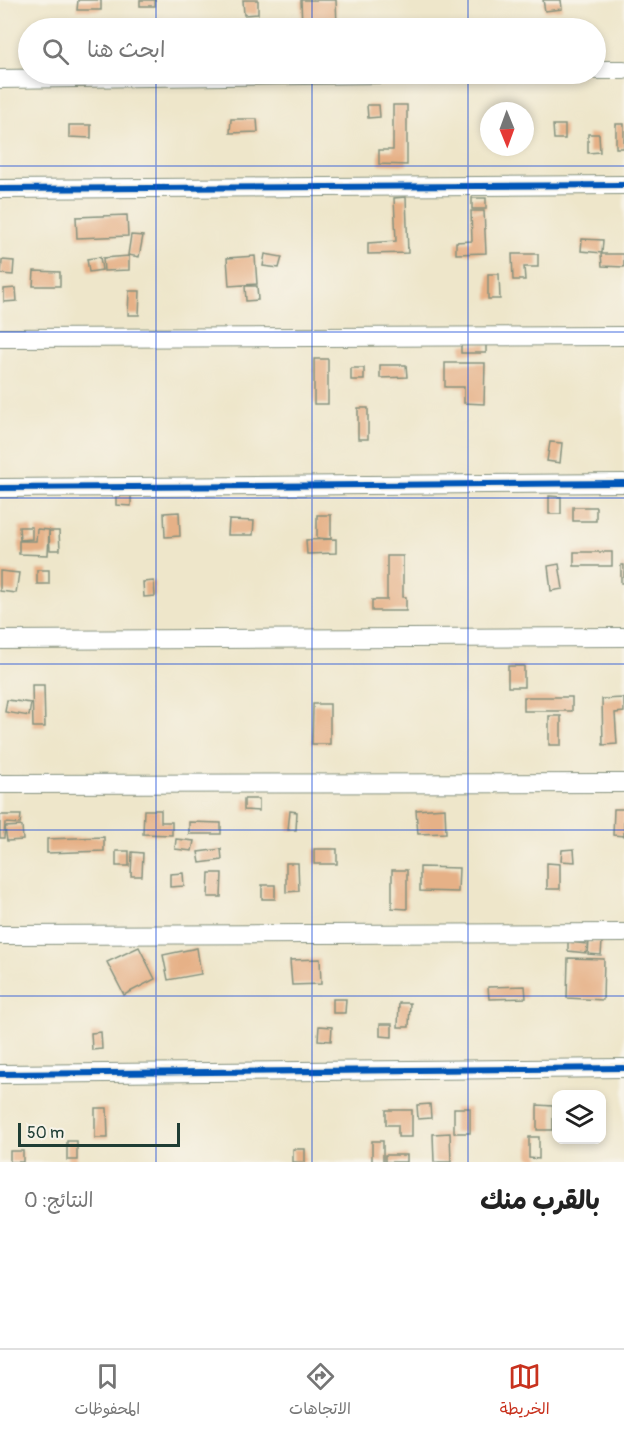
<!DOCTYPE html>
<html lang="ar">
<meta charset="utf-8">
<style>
:root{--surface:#fff;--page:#f2f2f2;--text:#222;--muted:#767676;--line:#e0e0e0;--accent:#c8321e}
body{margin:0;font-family:Pangolin,"Playpen Sans Arabic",sans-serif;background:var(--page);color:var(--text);direction:rtl}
.controls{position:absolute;right:18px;bottom:18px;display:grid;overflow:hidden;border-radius:12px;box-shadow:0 3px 9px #0003}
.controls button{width:54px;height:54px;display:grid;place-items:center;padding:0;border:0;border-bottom:2px solid var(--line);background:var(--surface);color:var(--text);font:30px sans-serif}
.compass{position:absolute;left:480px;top:102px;width:54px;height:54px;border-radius:50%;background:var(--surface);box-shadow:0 3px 9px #0003;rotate:179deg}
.scale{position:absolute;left:18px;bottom:15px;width:162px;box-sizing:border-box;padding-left:6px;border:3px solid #1f3d34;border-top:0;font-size:16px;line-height:21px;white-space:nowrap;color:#1f3d34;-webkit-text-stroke:4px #f7f3e8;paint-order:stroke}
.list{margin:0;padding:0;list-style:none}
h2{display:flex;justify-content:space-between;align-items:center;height:78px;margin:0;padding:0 24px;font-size:26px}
h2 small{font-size:20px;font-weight:400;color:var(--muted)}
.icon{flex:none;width:33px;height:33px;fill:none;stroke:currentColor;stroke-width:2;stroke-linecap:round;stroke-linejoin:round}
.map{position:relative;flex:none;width:624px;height:1162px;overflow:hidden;direction:ltr}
.search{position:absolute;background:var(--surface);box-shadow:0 3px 9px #0003;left:18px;right:18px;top:18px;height:66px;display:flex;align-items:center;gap:15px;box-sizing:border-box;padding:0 21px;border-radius:33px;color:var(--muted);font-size:22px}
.sheet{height:186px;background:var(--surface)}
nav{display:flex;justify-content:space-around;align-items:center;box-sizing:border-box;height:84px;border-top:2px solid var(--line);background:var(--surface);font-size:16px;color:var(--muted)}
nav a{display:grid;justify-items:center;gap:3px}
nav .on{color:var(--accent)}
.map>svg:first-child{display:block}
.building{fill:#e6b187}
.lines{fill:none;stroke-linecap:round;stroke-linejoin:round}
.minor-casing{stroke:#86927f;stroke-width:20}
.minor{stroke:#fff;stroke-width:18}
.cycleway-casing{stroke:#f7f3e8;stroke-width:10}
.cycleway{stroke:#0057b8;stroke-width:6}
.grid{fill:none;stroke:#1d4ed8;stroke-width:1.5;stroke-opacity:0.55}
</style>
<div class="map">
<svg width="624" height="1162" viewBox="0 0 624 1162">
<rect width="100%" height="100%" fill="#f7f3e8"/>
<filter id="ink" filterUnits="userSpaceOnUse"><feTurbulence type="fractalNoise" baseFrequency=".0167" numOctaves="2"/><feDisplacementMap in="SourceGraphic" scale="12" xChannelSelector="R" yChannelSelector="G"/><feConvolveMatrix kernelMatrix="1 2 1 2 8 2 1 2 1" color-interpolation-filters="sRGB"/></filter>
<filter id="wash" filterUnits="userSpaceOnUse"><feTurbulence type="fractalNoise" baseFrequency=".008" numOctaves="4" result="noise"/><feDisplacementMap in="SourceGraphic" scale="24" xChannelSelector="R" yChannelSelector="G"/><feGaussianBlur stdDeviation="1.35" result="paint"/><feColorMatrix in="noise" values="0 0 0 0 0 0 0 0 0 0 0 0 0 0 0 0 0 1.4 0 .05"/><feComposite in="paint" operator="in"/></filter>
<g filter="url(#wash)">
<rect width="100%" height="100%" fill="#eee6ca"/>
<g id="blocks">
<path class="building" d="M 78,0 L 101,0 L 101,10 L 77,10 Z
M 140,0 L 155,0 L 155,6 L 140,6 Z
M 243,0 L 258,0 L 258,14 L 244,15 Z
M 301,0 L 336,0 L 337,26 L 302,27 Z
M 543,0 L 561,0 L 562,9 L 545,11 Z
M 367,105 L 379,105 L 380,117 L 368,118 Z
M 393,105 L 407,105 L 407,165 L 379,164 L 379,150 L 393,150 Z
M 231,119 L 257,119 L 258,132 L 230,133 Z
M 616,124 L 624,124 L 624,148 L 616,148 Z
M 69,125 L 91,125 L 91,138 L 69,137 Z
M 553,125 L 565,125 L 565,139 L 554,139 Z
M 588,134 L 599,134 L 600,152 L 588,153 Z
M 406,197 L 408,253 L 368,254 L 368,243 L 396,241 L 394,198 Z
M 472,198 L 486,198 L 486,209 L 472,209 Z
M 471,211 L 484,211 L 486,253 L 456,254 L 456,242 L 472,241 Z
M 127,215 L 128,236 L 77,238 L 76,217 Z
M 131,235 L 143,236 L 139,257 L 128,255 Z
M 582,239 L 603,240 L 602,253 L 581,251 Z
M 265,254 L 282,257 L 279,268 L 263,266 Z
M 512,254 L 538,254 L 538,267 L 524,267 L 525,280 L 513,280 Z
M 601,254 L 624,254 L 624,267 L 602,266 Z
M 129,256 L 129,270 L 104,271 L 103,258 Z
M 255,256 L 257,284 L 229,286 L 227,258 Z
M 100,257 L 102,270 L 89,272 L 87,259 Z
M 2,260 L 14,261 L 13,275 L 1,274 Z
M 34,271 L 60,272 L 60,286 L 33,286 Z
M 488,274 L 499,274 L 500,299 L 488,299 Z
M 245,286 L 257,286 L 258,300 L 246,301 Z
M 16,288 L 17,301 L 4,302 L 4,289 Z
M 129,291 L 140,291 L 139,315 L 128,315 Z
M 461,344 L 486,344 L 486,353 L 461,353 Z
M 314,359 L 328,359 L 328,404 L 314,404 Z
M 445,363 L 485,363 L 484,404 L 464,403 L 464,387 L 445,387 Z
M 380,365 L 406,365 L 407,377 L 380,378 Z
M 351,368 L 364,368 L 364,380 L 351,380 Z
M 358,408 L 368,408 L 368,439 L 358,439 Z
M 550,442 L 562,443 L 560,463 L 547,461 Z
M 116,494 L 131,495 L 131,506 L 116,505 Z
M 549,496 L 561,497 L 561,514 L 549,514 Z
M 573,507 L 596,507 L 596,521 L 573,521 Z
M 179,512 L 180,536 L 165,537 L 164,513 Z
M 317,515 L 331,515 L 331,539 L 317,538 Z
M 229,520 L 254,521 L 253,535 L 228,535 Z
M 19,527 L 32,527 L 32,539 L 20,540 Z
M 37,529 L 49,530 L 48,555 L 19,554 L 19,541 L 36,541 Z
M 49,531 L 59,531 L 60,550 L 50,550 Z
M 336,539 L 336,553 L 307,554 L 306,540 Z
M 574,552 L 612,552 L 612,566 L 574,566 Z
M 387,556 L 403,556 L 403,597 L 406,597 L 406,611 L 372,611 L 372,600 L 387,600 Z
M 559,564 L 563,589 L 551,591 L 548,566 Z
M 621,565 L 624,565 L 624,583 L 621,583 Z
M 37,570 L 49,570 L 49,584 L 37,584 Z
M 0,571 L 19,573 L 16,593 L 0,591 Z
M 154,581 L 155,596 L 144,597 L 143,582 Z
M 508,666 L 524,666 L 524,687 L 508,687 Z
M 32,685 L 44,685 L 45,727 L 33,727 Z
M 524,697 L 572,697 L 572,711 L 524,711 Z
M 624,698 L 624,712 L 615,713 L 617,744 L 603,745 L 602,699 Z
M 7,700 L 31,703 L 29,716 L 5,712 Z
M 313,704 L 330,704 L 330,744 L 312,744 Z
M 549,716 L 561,716 L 561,745 L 549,745 Z
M 244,799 L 259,799 L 259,811 L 244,810 Z
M 445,808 L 446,833 L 418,834 L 416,810 Z
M 614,809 L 624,809 L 624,836 L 613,835 Z
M 144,810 L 161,810 L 161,822 L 172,822 L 172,835 L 143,834 Z
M 290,811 L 297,812 L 296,830 L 288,830 Z
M 0,815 L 21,815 L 20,824 L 5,823 L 4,838 L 0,838 Z
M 189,822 L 221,823 L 221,834 L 189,834 Z
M 22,826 L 23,840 L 7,841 L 5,827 Z
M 104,837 L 104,851 L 47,853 L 47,839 Z
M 176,839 L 194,841 L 192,851 L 175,849 Z
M 221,849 L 222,860 L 200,863 L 198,852 Z
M 314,849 L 337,849 L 337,864 L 314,864 Z
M 574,849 L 575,862 L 561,861 L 562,850 Z
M 116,851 L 129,851 L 129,866 L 116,866 Z
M 132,852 L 143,853 L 142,876 L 131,876 Z
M 286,863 L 298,863 L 299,891 L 286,892 Z
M 547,863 L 560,864 L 560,889 L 547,889 Z
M 420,867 L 459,868 L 458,892 L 420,891 Z
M 392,870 L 407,870 L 407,909 L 392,908 Z
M 183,873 L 184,886 L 170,887 L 170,874 Z
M 209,873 L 222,873 L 221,897 L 208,897 Z
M 262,885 L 275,885 L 275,899 L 262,899 Z
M 568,942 L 587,944 L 586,953 L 568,951 Z
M 589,942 L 602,942 L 601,955 L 588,954 Z
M 139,947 L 155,979 L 124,995 L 107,962 Z
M 197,948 L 201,974 L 168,980 L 163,955 Z
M 568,958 L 604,959 L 603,1000 L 567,998 Z
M 320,959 L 321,984 L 292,985 L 290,960 Z
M 525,986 L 526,998 L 489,999 L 488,987 Z
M 333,999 L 346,999 L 345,1013 L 333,1013 Z
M 399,1003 L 410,1003 L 409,1027 L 398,1027 Z
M 380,1024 L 392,1024 L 392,1037 L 380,1036 Z
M 319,1026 L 332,1027 L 331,1041 L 318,1040 Z
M 101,1032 L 102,1049 L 92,1050 L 91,1033 Z
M 430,1104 L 431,1118 L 418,1119 L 417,1105 Z
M 537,1105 L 553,1106 L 553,1130 L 537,1130 Z
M 95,1108 L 107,1108 L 108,1138 L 95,1138 Z
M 454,1108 L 470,1108 L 470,1133 L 454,1133 Z
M 386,1110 L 412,1110 L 412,1137 L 398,1137 L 398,1125 L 386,1125 Z
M 450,1133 L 451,1162 L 434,1162 L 433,1134 Z
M 529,1137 L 539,1137 L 539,1159 L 529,1158 Z
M 67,1141 L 77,1141 L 77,1160 L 67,1160 Z
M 372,1141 L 383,1141 L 383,1162 L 372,1162 Z
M 293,1149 L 305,1149 L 305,1162 L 293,1162 Z
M 10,1151 L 23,1151 L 23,1162 L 10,1162 Z
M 385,1155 L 407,1155 L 407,1162 L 385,1162 Z"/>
</g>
</g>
<g filter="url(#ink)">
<use href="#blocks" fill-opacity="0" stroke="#86927f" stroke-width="1.5"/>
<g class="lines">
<defs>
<path id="minor" d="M 596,70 L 624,70
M 0,79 L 382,74
M 0,189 L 624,185
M 0,338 L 624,336
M 0,488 L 624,483
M 0,640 L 624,637
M 0,784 L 624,783
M 0,935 L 624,933
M 0,1074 L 624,1068"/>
</defs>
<use href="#minor" class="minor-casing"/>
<use href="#minor" class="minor"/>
<defs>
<path id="cycleway" d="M 0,189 L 624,185
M 0,488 L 624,483
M 0,1074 L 624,1068"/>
</defs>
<use href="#cycleway" class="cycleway-casing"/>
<use href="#cycleway" class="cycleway"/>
</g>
</g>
<path class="grid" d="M 156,0 L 156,28M 312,0 L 312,28M 468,0 L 468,28M 156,74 L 156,1162M 312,74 L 312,1162M 468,74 L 468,1162M 0,166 L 624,166M 0,332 L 624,332M 0,498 L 624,498M 0,664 L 624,664M 0,830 L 624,830M 0,996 L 624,996"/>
</svg>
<div class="controls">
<button><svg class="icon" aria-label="layers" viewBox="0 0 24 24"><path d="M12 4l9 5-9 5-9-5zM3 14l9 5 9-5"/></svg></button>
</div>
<svg class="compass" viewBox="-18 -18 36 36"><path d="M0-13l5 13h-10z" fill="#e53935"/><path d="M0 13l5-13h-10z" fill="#767676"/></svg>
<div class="scale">50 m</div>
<div class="search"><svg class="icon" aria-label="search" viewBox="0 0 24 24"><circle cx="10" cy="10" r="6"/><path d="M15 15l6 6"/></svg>ابحث هنا</div>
</div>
<section class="sheet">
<h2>بالقرب منك<small>النتائج: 0</small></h2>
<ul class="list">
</ul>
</section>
<nav>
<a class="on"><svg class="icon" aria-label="map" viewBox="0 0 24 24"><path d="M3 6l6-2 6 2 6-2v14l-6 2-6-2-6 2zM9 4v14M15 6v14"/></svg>الخريطة</a>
<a><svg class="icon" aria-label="directions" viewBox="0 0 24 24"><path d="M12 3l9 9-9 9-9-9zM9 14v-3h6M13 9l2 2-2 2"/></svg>الاتجاهات</a>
<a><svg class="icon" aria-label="saved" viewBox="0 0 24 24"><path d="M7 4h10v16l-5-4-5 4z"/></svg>المحفوظات</a>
</nav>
